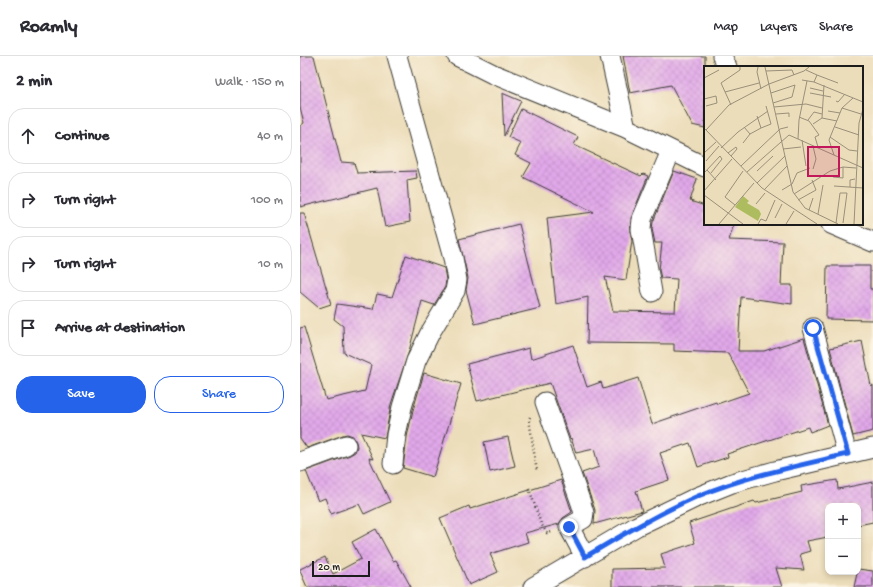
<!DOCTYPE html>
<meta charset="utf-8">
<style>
:root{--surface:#fff;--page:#f7f7f7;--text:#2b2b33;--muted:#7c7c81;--line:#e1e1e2;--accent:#2563eb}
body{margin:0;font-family:"Gochi Hand",sans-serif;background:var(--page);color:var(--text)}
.controls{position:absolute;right:12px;bottom:12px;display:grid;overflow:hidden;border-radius:8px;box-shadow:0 2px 6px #0003}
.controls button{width:36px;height:36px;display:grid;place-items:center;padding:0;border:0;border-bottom:1px solid var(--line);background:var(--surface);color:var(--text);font:20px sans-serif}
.scale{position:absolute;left:12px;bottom:10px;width:58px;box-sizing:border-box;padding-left:4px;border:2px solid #1c1c1c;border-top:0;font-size:11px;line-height:14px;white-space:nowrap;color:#1c1c1c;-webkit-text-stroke:3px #fcf5e5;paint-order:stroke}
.stop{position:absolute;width:12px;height:12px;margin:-9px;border:3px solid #2563eb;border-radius:50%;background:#fff}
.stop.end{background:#2563eb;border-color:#fff;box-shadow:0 1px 4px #0008}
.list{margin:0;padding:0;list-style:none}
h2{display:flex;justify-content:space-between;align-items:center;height:52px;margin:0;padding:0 16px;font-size:17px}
h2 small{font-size:13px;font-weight:400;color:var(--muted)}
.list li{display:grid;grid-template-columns:26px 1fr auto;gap:12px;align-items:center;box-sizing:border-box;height:56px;margin:0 8px 8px;padding:0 8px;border:1px solid var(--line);border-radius:16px}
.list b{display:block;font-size:15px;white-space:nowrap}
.list em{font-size:13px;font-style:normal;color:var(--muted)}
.actions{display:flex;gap:8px;padding:12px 16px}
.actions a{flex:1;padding:9px 0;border:1px solid var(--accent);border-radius:16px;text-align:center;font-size:14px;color:var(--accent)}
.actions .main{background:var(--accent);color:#fff}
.icon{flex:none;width:22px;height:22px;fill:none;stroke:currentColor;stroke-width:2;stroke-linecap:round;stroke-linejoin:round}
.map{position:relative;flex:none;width:573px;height:531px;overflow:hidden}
header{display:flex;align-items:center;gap:24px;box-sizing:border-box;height:56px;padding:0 20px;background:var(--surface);border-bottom:1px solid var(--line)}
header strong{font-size:19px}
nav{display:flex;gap:22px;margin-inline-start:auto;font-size:14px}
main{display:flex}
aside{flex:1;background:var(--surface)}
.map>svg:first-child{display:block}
.building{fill:url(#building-cross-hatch)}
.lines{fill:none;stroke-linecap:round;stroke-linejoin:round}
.street-casing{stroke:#3b3934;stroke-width:21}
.path{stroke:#3b3934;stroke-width:2.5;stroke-dasharray:1 3;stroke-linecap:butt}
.street{stroke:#fff;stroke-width:19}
.route{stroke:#2563eb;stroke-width:5}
.inset-road{fill:none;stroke:#99907b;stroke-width:1}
.view{fill:#c2185b;fill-opacity:0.15;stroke:#c2185b;stroke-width:2}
.inset-edge{fill:none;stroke:#1c1c1c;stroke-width:2}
</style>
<header>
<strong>Roamly</strong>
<nav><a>Map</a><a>Layers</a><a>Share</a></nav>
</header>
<main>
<aside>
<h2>2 min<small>Walk · 150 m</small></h2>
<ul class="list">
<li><svg class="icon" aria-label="ahead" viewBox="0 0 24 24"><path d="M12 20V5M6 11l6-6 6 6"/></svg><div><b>Continue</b></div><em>40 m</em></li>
<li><svg class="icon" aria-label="right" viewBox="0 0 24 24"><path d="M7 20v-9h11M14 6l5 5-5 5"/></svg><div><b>Turn right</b></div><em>100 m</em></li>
<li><svg class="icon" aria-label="right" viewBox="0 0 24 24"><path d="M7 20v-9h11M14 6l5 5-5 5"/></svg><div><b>Turn right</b></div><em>10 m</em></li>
<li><svg class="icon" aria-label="arrive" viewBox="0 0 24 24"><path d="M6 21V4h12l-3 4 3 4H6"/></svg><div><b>Arrive at destination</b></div></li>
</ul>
<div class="actions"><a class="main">Save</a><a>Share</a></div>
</aside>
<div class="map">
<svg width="573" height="531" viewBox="0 0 573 531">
<defs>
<pattern id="building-cross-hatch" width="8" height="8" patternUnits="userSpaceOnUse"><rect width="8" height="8" fill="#e1a8e9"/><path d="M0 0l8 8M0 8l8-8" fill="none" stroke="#c090c7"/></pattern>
</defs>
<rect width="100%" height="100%" fill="#fcf5e5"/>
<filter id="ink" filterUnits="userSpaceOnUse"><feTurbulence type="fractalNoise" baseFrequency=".025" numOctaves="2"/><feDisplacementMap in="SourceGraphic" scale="8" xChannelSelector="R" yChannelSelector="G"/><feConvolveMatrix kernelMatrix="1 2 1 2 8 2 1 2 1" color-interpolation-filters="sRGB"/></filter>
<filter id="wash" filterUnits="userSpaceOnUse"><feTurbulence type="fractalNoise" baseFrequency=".012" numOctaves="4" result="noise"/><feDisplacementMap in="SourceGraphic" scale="16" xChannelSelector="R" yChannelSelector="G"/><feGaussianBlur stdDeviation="0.9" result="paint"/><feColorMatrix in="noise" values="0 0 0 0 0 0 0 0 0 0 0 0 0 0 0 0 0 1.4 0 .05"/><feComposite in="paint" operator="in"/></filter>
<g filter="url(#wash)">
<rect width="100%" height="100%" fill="#ecddba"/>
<g id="blocks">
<path class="building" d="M 0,0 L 14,0 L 41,106 L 54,107 L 57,117 L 116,115 L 117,122 L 107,124 L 110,166 L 85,171 L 77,132 L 0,151 L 0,70 L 4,67 L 0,51 Z
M 323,0 L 405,0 L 405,72 L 392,69 L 371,29 L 330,37 Z
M 202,37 L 221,45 L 204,80 Z
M 221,53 L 278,81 L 274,89 L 341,120 L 343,118 L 348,120 L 331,162 L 330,175 L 332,185 L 326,224 L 305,221 L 313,255 L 375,256 L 377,223 L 361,222 L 359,214 L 362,187 L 355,187 L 352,173 L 353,166 L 374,115 L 397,123 L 390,145 L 405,150 L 405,168 L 434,168 L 429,184 L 483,186 L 481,229 L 492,229 L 492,248 L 441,241 L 438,295 L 464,295 L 504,282 L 528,369 L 510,376 L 508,371 L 427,398 L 428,401 L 398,411 L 390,387 L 360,397 L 369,424 L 336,435 L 342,455 L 294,468 L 295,454 L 282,417 L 299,411 L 294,393 L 276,397 L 271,382 L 270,383 L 250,327 L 177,345 L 167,308 L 229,292 L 231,303 L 273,289 L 287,331 L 301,326 L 303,333 L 338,322 L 352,368 L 416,346 L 417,348 L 449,337 L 428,297 L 374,295 L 374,288 L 287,287 L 288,241 L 256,248 L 247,162 L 294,156 L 223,121 L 231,107 L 215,99 L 221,87 L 208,81 Z
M 0,157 L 4,157 L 31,248 L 19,252 L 0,236 Z
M 219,168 L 240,252 L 175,268 L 166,234 L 168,222 L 159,183 Z
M 106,199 L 144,212 L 146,224 L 145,231 L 134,249 L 122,245 L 109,295 L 91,348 L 85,382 L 61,377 L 73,403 L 69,402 L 90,446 L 64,458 L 59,448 L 31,458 L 25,442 L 18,445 L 6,415 L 50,399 L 55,396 L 57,391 L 56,386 L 53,380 L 47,378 L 43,379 L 7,392 L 0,382 L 0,272 L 4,271 L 26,344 L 65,335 L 71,309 L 44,297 L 43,270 L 34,263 L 37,248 L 73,253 L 77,238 L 92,241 Z
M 527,210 L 570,210 L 570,233 L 573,233 L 573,264 L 526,263 Z
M 562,285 L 571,330 L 573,329 L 573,375 L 553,380 L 530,292 Z
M 124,317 L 161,328 L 133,421 L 103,412 L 107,381 L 113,354 Z
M 208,381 L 215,410 L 190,416 L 184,386 Z
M 261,424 L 272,456 L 263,462 L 259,468 L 225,477 L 228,486 L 190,498 L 198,516 L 169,529 L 140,462 L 169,450 L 170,453 Z
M 537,424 L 538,433 L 573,426 L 573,466 L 558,469 L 558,450 L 528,450 L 528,481 L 507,485 L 510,495 L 500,498 L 504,514 L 476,512 L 482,531 L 312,531 L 312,513 L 365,512 L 361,498 L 395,487 L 389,467 L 454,445 L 456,447 L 502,436 L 501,430 Z
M 76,473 L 93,505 L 96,504 L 111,531 L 7,531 L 0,515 L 0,513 L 25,501 L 33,518 L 61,503 L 52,486 Z
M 558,513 L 573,515 L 573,531 L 554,531 Z"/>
</g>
</g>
<g filter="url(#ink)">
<use href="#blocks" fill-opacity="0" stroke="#3b3934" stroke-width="1"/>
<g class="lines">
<defs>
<path id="street" d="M 157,0 L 193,18 L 326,72 L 405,111
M 310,0 L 326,72
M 422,0 L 427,11
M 531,168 L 573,186
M 352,236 L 341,173 L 342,163 L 371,95
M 513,272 L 547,398
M 245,346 L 281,447 L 284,457 L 283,463 L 269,471 L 285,501
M 0,406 L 46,389
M 93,408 L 96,379 L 102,351 L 116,305 L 130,277 L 155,235 L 157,224 L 153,202 L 97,0
M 233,531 L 337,470 L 397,441 L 432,427 L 475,415 L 573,392"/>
</defs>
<use href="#street" class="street-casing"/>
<path class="path" d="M 230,361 L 229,363 L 237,416
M 229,432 L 241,468 L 247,477 L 252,476"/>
<use href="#street" class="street"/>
</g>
</g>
<g class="lines" filter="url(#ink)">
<path class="route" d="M 269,471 L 285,501 C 322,479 359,457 398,440 C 446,420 497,410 548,398 L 513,272"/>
</g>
<g transform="translate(404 10)">
<rect width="159" height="159" fill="#ecddba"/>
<path d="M 39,130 L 45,135 L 43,137 L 55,144 L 57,148 L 54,155 L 31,141 Z" fill="#adbc5e"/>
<path class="inset-road" d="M 54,1 L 53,6 L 57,23M 61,1 L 89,126 L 101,142 L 134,158M 102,4 L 113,9 L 110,16 L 159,36M 62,5 L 88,4 L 90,9M 113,9 L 134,17M 0,12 L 15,4M 98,14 L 110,16M 106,22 L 119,25M 21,26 L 55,17M 67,27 L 91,19 L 88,31 L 69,37M 106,27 L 127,31M 0,33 L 12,30 L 13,37 L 2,40M 132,35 L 134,36 L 141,28M 27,39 L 17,17 L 36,4 L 36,1M 70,41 L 102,38 L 118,42M 138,42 L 157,48M 124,45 L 136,47M 72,48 L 85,47 L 85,51M 53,50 L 57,62 L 67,58 L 62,40M 95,51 L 105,55 L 113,66 L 115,69 L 111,71 L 114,81M 118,52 L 120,19M 104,54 L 110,46 L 118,48M 109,58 L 118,52 L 133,55M 131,61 L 155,69M 0,62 L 58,122 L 113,158M 2,64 L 25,39 L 65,18 L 100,5 L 105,1M 46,68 L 57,62M 126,71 L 145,84 L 153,85M 94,73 L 95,54 L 103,15M 98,74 L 102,100M 39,77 L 46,68 L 40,61M 109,80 L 112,93 L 109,103M 17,82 L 34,66 L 64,45M 79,83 L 97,81M 0,87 L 12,76M 24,87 L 32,81 L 33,83 L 27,90M 130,89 L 125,74 L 138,42 L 149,32M 2,95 L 15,80M 37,100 L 76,63 L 84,61M 3,104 L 12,114M 53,105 L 69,90M 1,106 L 16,90 L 18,93 L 7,107M 43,106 L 85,69 L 159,102M 129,111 L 139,112 L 139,101M 53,117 L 81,90M 130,120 L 159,122M 146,121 L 146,114 L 151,113M 60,124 L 83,100M 78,124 L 88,118 L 93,107 L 106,102M 0,125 L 28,93M 90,128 L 126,105 L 139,101 L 152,102M 0,129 L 39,158M 94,134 L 112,124 L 108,114M 52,138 L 61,127M 31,139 L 21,131 L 39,105M 105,144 L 109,132M 114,148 L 119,119M 71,152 L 78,138M 132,157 L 136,127 L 143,127 L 139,157M 15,158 L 50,117M 54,158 L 57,153 L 62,155 L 71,134M 82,158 L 90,145M 150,158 L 155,57 L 159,43"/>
<path class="view" d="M 104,81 L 135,81 L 135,110 L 104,110 Z"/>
<rect width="159" height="159" class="inset-edge"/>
</g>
</svg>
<div class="controls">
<button>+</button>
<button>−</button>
</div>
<div class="scale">20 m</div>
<div class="stop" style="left:513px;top:272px"></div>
<div class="stop end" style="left:269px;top:471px"></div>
</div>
</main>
